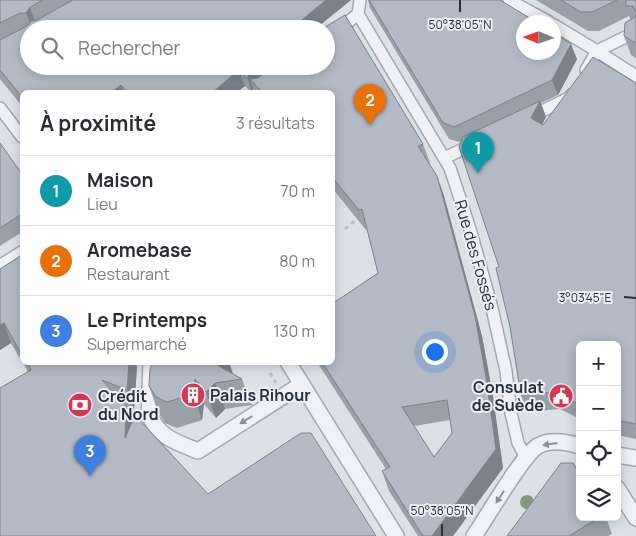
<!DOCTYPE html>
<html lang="fr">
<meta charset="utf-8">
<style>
:root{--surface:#fff;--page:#f2f2f3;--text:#2b2b33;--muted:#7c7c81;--line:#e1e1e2;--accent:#db2777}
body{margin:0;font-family:Manrope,sans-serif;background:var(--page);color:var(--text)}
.controls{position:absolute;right:15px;bottom:15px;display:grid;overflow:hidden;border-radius:8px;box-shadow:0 2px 12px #0003}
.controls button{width:45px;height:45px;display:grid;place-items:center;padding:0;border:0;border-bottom:1px solid var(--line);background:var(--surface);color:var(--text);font:25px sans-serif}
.compass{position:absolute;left:516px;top:15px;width:45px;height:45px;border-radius:50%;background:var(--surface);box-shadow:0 2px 12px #0003;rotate:272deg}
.you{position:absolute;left:434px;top:351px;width:18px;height:18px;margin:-12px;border:4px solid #fff;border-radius:50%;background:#1a73e8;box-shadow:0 0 0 8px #1a73e833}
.badge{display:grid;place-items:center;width:32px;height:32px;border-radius:50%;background:var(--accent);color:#fff;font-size:16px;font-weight:700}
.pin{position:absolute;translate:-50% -41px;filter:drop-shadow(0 1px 2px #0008)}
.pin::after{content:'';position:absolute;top:26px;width:18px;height:15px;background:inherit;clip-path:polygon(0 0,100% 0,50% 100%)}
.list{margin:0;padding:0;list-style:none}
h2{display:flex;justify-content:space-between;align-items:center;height:65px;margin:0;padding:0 20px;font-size:21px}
h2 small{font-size:16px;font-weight:400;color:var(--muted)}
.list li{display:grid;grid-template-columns:32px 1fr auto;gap:15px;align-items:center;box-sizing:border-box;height:70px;padding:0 20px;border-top:1px solid var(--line)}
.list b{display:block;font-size:19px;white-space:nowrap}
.list p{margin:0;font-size:16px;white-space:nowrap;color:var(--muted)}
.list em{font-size:16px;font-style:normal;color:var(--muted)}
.icon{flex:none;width:28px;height:28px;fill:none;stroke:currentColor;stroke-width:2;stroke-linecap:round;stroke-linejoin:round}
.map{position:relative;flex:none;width:636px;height:536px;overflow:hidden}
.search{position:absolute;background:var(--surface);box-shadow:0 2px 12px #0003;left:20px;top:20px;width:315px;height:55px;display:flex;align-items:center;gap:12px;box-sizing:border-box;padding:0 18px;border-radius:28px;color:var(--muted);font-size:19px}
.panel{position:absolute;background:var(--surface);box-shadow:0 2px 12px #0003;left:20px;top:90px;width:315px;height:275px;border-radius:8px}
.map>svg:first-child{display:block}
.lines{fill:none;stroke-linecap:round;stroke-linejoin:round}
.pedestrian-casing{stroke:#a1a8b2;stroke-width:14}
.minor-casing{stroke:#a1a8b2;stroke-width:18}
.path{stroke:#babfc6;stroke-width:3;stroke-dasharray:4 4;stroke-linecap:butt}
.pedestrian{stroke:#eff1f6;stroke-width:11}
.minor{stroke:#eff1f6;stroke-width:15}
.tree{fill:#839783}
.wall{fill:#9aa0a9;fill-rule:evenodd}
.shaded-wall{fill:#7d828a}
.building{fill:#b3bac5;stroke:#7d828a;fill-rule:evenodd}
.oneway{fill:#8a909a}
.ticks{fill:none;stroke:#252f3f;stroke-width:2}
.labels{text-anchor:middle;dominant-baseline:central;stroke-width:4;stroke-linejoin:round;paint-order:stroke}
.street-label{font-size:16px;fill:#252f3f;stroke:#ecf0f5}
.poi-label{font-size:16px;font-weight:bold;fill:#252f3f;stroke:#ecf0f5;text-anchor:start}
.ticks-label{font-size:12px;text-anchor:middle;fill:#252f3f;stroke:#ecf0f5;stroke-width:4;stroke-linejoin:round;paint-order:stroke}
</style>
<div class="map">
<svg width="636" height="536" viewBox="0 0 636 536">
<rect width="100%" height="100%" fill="#dce1e8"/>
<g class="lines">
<defs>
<path id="pedestrian" d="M 509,0 L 549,22
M 358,14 L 450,168 L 471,232 L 492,308 L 506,371 L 511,413 L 518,443 L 526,458
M 554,25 L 597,51 L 636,76
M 326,40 L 358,14 L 360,0
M 586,70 L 597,51 L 636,32
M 0,108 L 22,137
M 532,116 L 569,98 L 572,94
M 444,158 L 472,145"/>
<path id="minor" d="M 0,268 L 22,254
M 151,362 L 149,414 C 159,438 176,442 198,451 L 302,384
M 288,362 L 396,536
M 617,455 L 636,458
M 617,488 L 636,518
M 474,536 C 486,519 523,454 538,446 C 550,439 567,442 580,446"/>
</defs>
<use href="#pedestrian" class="pedestrian-casing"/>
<use href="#minor" class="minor-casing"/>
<path class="path" d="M 345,229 L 357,219
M 270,373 L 276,383"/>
<use href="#pedestrian" class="pedestrian"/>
<use href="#minor" class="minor"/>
</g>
<circle class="tree" cx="527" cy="502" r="7"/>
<path class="wall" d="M 0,0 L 351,0 L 315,29 L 29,29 L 29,66 L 269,66 L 262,72 L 263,74 L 273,66 L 326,66 L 326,29 L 322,29 L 345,15 L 423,144 L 430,163 L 429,164 L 437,176 L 444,196 L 482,336 L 493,397 L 503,468 L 453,536 L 418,536 L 389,491 L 382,471 L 386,469 L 317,362 L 332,362 L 332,304 L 378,273 L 367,229 L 366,230 L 332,188 L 332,92 L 255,92 L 253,89 L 253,92 L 251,92 L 245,86 L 237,92 L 22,92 L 22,106 L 0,79 ZM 450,420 L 452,433 L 434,457 L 414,426 Z
M 368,0 L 500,0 L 577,59 L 558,95 L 541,103 L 546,117 L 542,125 L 543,125 L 636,83 L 636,439 L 617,435 L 617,345 L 580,345 L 580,419 L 560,409 L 527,412 L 521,395 L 510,327 L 499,267 L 462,141 L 459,142 L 449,139 L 370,8 Z
M 536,0 L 636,0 L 636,58 L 631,55 L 624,36 L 631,20 L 629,16 L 599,31 L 588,31 Z
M 0,143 L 22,174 L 22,232 L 0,246 Z
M 22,255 L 22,362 L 11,343 L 0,350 L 0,269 Z
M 23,362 L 135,362 L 137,367 L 134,410 L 127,407 L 132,421 L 208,494 L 376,536 L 0,536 L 28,372 Z
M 154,362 L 229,362 L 233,374 L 242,379 L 252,405 L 225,409 L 216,418 L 204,404 L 202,420 L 177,428 L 165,423 L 158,412 L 149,386 Z
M 580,517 L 606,517 L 612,534 L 608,536 L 507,536 Z"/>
<path class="shaded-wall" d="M 326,0 L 351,0 L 315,29 L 291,29 Z
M 30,7 L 35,22 L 32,28 L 26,13 Z
M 571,44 L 577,59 L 558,95 L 552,80 Z
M 256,66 L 269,66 L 262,72 L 265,79 L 250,79 L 253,89 L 253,92 L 252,92 L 248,79 L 248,74 Z
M 239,70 L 245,86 L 237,92 L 213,92 Z
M 121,85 L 124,92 L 112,92 Z
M 540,101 L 546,117 L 537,134 L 531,118 Z
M 437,176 L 444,196 L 482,336 L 493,397 L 503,468 L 453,536 L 432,536 L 496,449 Z
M 4,323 L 11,343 L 0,350 L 0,325 Z
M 129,362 L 135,362 L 137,367 L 134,410 L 127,390 Z
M 212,362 L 229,362 L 234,377 L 219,383 Z
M 195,379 L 204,404 L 202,420 L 193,394 Z
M 215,383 L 225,409 L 216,418 L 206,392 Z
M 126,406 L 134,425 L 125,438 Z"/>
<path class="building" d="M 0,0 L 43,0 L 30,7 L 26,13 L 20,13 L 0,23 Z
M 73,0 L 326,0 L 291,29 L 29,29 L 29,66 L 256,66 L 248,74 L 248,79 L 239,70 L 213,92 L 127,92 L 121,85 L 112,92 L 22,92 L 22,97 L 0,70 L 0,40 L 27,26 L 31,21 L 37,20 Z
M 369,0 L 500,0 L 536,22 L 524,22 L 524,52 L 554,52 L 554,33 L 571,44 L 552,80 L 454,127 L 444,123 L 442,121 Z
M 561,0 L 617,0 L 592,12 L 581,12 Z
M 626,0 L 636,0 L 636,12 L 633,6 L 626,6 Z
M 636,14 L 636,43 L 624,36 L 625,23 L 635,17 Z
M 345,15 L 423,144 L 418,146 L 437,176 L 475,316 L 486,377 L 496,449 L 432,536 L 423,536 L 382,471 L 390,467 L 322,362 L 332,362 L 332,304 L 378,273 L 362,209 L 359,210 L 332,177 L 332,92 L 262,92 L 250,79 L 258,78 L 273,66 L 326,66 L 326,29 L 322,29 ZM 447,400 L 452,433 L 434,457 L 402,407 Z
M 593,57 L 636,83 L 636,424 L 617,420 L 617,345 L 580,345 L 580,405 L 554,392 L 521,395 L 510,327 L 496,268 L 499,267 L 459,147 L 463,137 L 540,101 L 531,118 L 543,125 Z
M 0,143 L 22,174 L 22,214 L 0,228 Z
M 22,255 L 22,355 L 4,323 L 0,325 L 0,269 Z
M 27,362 L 129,362 L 127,390 L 102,380 L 126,406 L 125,438 L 135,415 L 208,494 L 301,433 L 311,433 L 376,536 L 0,536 L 0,388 L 31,370 Z
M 154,362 L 212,362 L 242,379 L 215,383 L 206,392 L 195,379 L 193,394 L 167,402 L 156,397 L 149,386 L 150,369 L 152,364 Z
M 561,463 L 573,463 L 580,474 L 580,517 L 600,517 L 569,536 L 507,536 Z"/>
<defs><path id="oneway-solid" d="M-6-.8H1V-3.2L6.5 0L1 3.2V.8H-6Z" transform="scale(1.25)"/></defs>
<g class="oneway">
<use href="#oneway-solid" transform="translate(246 420) rotate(148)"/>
<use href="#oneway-solid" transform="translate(550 444) rotate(172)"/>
<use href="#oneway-solid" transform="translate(500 497) rotate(123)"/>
</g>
<path class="ticks" d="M 460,12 L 460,0M 624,297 L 636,298M 442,536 L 442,524"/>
<defs>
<symbol id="building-disc" viewBox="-11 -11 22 22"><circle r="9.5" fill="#d73752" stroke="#ecf0f5"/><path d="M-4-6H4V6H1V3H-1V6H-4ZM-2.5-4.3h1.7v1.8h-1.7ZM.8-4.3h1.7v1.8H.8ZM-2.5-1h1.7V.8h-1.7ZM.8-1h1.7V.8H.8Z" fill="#fff"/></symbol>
<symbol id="civic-disc" viewBox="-11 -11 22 22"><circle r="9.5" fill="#d73752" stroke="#ecf0f5"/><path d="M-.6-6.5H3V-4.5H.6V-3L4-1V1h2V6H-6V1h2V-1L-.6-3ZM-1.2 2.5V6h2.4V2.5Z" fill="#fff"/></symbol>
<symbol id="bank-disc" viewBox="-11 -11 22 22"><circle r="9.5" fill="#d73752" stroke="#ecf0f5"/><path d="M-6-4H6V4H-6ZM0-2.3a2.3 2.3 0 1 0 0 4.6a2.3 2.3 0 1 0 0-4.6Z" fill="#fff"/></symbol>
</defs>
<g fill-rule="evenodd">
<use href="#building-disc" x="179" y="381" width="28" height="28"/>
<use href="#civic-disc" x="547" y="382" width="28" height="28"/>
<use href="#bank-disc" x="66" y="391" width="28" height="28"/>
</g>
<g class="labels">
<g class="street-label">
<text transform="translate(476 255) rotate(74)">Rue des Fossés</text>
</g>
<g class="poi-label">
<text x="544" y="387" text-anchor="end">Consulat<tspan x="544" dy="18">de Suède</tspan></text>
<text x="210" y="395">Palais Rihour</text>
<text x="98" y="396">Crédit<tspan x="98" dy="18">du Nord</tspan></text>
</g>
</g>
<g class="ticks-label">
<text x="460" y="29">50°38'05"N</text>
<text x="585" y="302">3°03'45"E</text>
<text x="442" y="515">50°38'05"N</text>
</g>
</svg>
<div class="controls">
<button>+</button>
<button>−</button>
<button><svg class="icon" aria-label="locate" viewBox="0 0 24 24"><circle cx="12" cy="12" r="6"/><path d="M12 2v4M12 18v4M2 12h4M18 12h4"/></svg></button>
<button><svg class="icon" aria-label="layers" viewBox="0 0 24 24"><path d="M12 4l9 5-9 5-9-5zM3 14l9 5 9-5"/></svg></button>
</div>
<svg class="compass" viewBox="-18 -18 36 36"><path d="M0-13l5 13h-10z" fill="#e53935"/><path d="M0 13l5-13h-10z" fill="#7c7c81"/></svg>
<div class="you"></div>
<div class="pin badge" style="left:478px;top:173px;background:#0f9aa8">1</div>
<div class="pin badge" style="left:370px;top:125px;background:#e8710a">2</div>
<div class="pin badge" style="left:90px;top:476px;background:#3f7fe0">3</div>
<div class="search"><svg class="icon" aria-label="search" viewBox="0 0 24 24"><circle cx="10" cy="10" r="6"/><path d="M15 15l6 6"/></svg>Rechercher</div>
<section class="panel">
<h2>À proximité<small>3 résultats</small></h2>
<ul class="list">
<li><span class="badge" style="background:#0f9aa8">1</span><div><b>Maison</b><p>Lieu</p></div><em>70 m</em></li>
<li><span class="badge" style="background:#e8710a">2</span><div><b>Aromebase</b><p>Restaurant</p></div><em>80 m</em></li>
<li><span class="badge" style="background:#3f7fe0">3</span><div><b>Le Printemps</b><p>Supermarché</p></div><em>130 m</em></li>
</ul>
</section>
</div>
